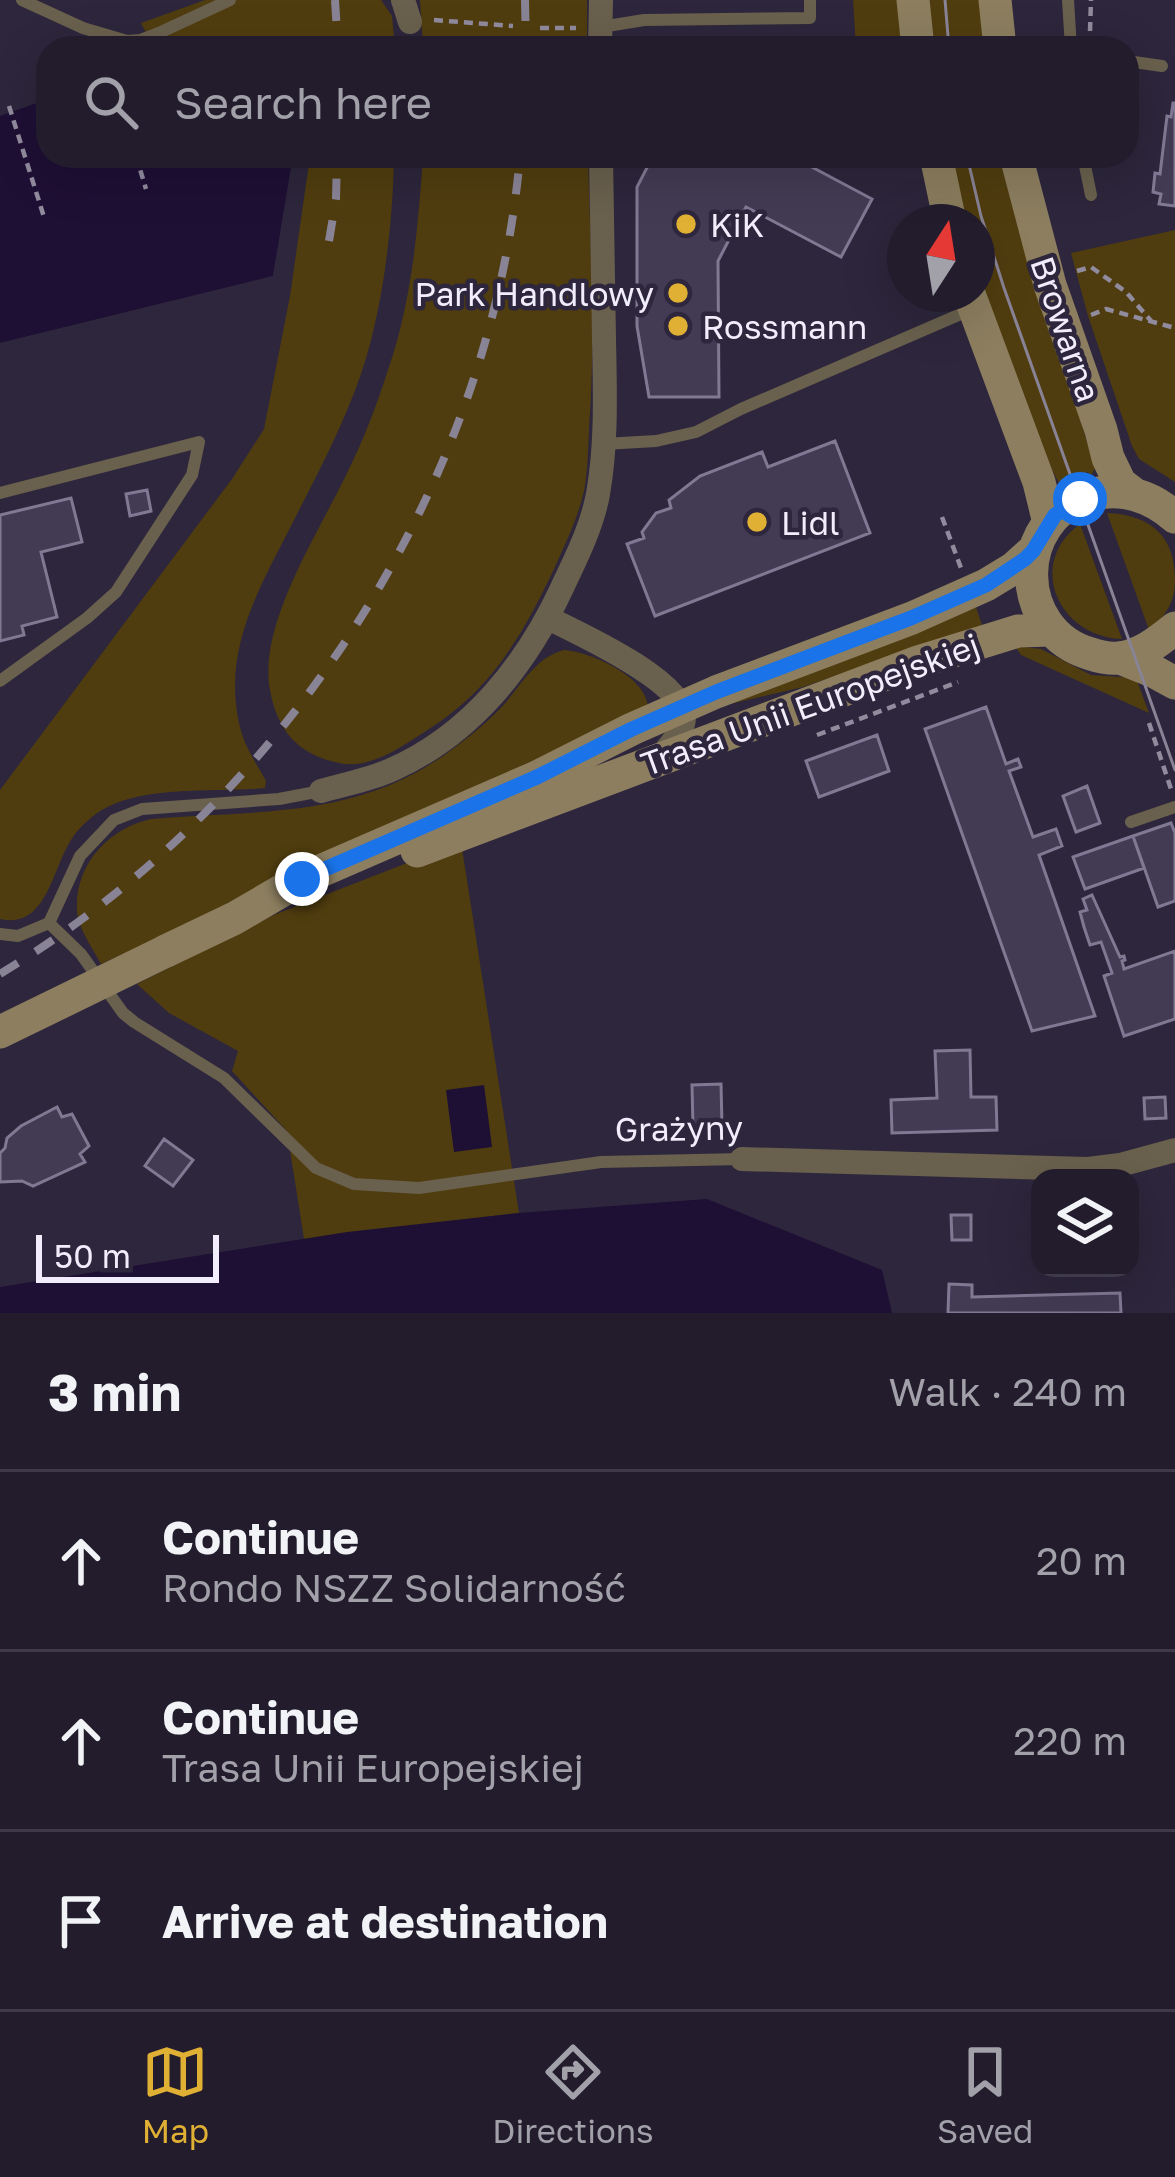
<!DOCTYPE html>
<meta charset="utf-8">
<style>
:root{--surface:#221c2d;--page:#2e2939;--text:#f1f3f6;--muted:#a2a1aa;--line:#3f3a49;--accent:#e0b034}
body{margin:0;font-family:"Golos Text",sans-serif;background:var(--page);color:var(--text)}
.controls{position:absolute;right:36px;bottom:36px;display:grid;overflow:hidden;border-radius:24px;box-shadow:0 12px 48px #0002}
.controls button{width:108px;height:108px;display:grid;place-items:center;padding:0;border:0;border-bottom:3px solid var(--line);background:var(--surface);color:var(--text);font:60px sans-serif}
.compass{position:absolute;left:887px;top:204px;width:108px;height:108px;border-radius:50%;background:var(--surface);box-shadow:0 12px 48px #0002;rotate:12deg}
.scale{position:absolute;left:36px;bottom:30px;width:183px;box-sizing:border-box;padding-left:12px;border:6px solid #f1edfc;border-top:0;font-size:33px;line-height:42px;white-space:nowrap;color:#f1edfc;-webkit-text-stroke:9px #2d263c;paint-order:stroke}
.stop{position:absolute;width:36px;height:36px;margin:-27px;border:9px solid #1a73e8;border-radius:50%;background:#fff}
.stop.end{background:#1a73e8;border-color:#fff;box-shadow:0 3px 12px #0008}
.list{margin:0;padding:0;list-style:none}
h2{display:flex;justify-content:space-between;align-items:center;height:156px;margin:0;padding:0 48px;font-size:51px}
h2 small{font-size:39px;font-weight:400;color:var(--muted)}
.list li{display:grid;grid-template-columns:78px 1fr auto;gap:36px;align-items:center;box-sizing:border-box;height:180px;padding:0 48px;border-top:3px solid var(--line)}
.list b{display:block;font-size:45px;white-space:nowrap}
.list p{margin:0;font-size:39px;white-space:nowrap;color:var(--muted)}
.list em{font-size:39px;font-style:normal;color:var(--muted)}
.icon{flex:none;width:66px;height:66px;fill:none;stroke:currentColor;stroke-width:2;stroke-linecap:round;stroke-linejoin:round}
.map{position:relative;flex:none;width:1175px;height:1313px;overflow:hidden}
.search{position:absolute;background:var(--surface);box-shadow:0 12px 48px #0002;left:36px;right:36px;top:36px;height:132px;display:flex;align-items:center;gap:30px;box-sizing:border-box;padding:0 42px;border-radius:36px;color:var(--muted);font-size:45px}
.sheet{height:696px;background:var(--surface)}
nav{display:flex;justify-content:space-around;align-items:center;box-sizing:border-box;height:168px;border-top:3px solid var(--line);background:var(--surface);font-size:33px;color:var(--muted)}
nav a{display:grid;justify-items:center;gap:6px}
nav .on{color:var(--accent)}
.map>svg:first-child{display:block}
.green{fill:#503d0f}
.water{fill:#1e0f34}
.pier{fill:#2d263c}
.building{fill:#423b53;stroke:#817994;stroke-width:3}
.lines{fill:none;stroke-linecap:round;stroke-linejoin:round}
.path{stroke:#918b9e;stroke-width:4.5;stroke-dasharray:9 6;stroke-linecap:butt}
.lane{stroke:#69604d;stroke-width:12}
.street{stroke:#69604d;stroke-width:24}
.secondary{stroke:#8c7e5f;stroke-width:33}
.tram{stroke:#898396;stroke-width:3}
.rail{stroke:#898396;stroke-width:8;stroke-dasharray:21 21;stroke-linecap:butt}
.secondary-bridge{stroke:#8c7e5f;stroke-width:33}
.route{stroke:#1a73e8;stroke-width:15}
.poi-dot{fill:#e0b034;stroke:#2d263c;stroke-width:4.5}
.labels{text-anchor:middle;dominant-baseline:central;stroke-width:9;stroke-linejoin:round;paint-order:stroke}
.poi-label{font-size:33px;fill:#f1edfc;stroke:#2d263c;text-anchor:start}
.street-label{font-size:33px;fill:#f1edfc;stroke:#2d263c}
</style>
<div class="map">
<svg width="1175" height="1313" viewBox="0 0 1175 1313">
<rect width="100%" height="100%" fill="#2d263c"/>
<path class="green" d="M 205,0 L 381,0 L 392,16 L 395,48 L 154,48 L 141,23 Z
M 420,0 L 587,0 L 587,48 L 423,48 Z
M 853,0 L 900,0 L 903,48 L 856,48 Z
M 926,0 L 980,0 L 986,48 L 931,48 Z
M 310,156 L 394,156 C 393,224 383,310 361,374 C 343,426 317,475 292,524 C 259,589 223,648 239,723 C 243,744 256,763 266,781 L 265,788 C 215,793 133,783 92,817 C 86,822 77,830 73,837 C 52,866 48,930 0,919 L 0,790 L 232,479 L 264,429 L 290,296 Z
M 423,156 L 588,156 C 590,246 596,338 589,428 C 588,449 588,470 584,491 C 578,518 566,542 555,567 C 523,634 493,688 429,729 C 404,745 371,770 339,763 C 299,755 277,731 270,690 C 257,625 321,529 348,471 C 364,439 377,404 388,370 C 412,301 418,228 423,156 Z
M 948,156 L 1003,156 L 1095,469 L 1090,476 L 1088,472 L 1060,485 L 1035,438 L 977,273 L 977,222 L 963,222 Z
M 1175,230 L 1175,482 L 1139,459 L 1132,446 L 1088,316 L 1071,253 Z
M 1107,513 C 1150,515 1175,535 1175,580 C 1175,602 1166,616 1149,630 Z
M 1080,524 L 1122,639 C 1059,637 1025,564 1080,524 Z
M 976,607 L 982,625 L 803,687 L 730,704 Z
M 1015,646 L 1041,649 L 1091,675 L 1136,678 L 1149,713 L 1021,655 Z
M 564,650 C 591,652 645,676 648,706 L 266,889 L 101,964 C 93,949 78,928 77,911 C 74,865 109,828 151,819 C 260,810 361,819 454,748 C 469,737 484,725 497,712 C 519,690 533,658 564,650 Z
M 461,842 L 519,1213 L 304,1239 L 287,1131 L 232,1071 L 238,1051 L 169,1013 L 137,984 L 276,914 Z"/>
<path class="water" d="M 48,99 L 48,156 L 293,156 L 273,276 L 0,343 L 0,116 Z
M 484,1085 L 492,1147 L 454,1152 L 446,1090 Z
M 707,1199 L 882,1270 L 892,1313 L 0,1313 L 0,1287 L 347,1232 L 519,1213 Z"/>
<path class="pier" d="M 293,156 L 299,156 L 277,280 L 0,349 L 0,343 L 273,276 Z"/>
<path class="building" d="M 1173,103 L 1175,103 L 1175,206 L 1159,204 L 1161,194 L 1153,192 L 1155,173 L 1160,174 L 1167,116 L 1171,117 Z
M 653,156 L 791,156 L 872,199 L 841,257 L 746,207 L 718,261 L 719,397 L 649,397 L 637,326 L 637,187 Z
M 835,441 L 870,533 L 655,616 L 627,544 L 644,538 L 642,532 L 656,513 L 671,508 L 669,500 L 700,476 L 762,452 L 768,467 Z
M 147,490 L 151,511 L 130,516 L 126,494 Z
M 71,498 L 82,542 L 41,552 L 57,617 L 22,626 L 24,635 L 0,641 L 0,515 Z
M 986,707 L 1006,764 L 1018,759 L 1021,767 L 1009,771 L 1033,837 L 1056,829 L 1062,846 L 1039,855 L 1095,1016 L 1032,1031 L 925,729 Z
M 877,735 L 889,771 L 819,797 L 806,761 Z
M 1087,786 L 1100,823 L 1076,832 L 1063,796 Z
M 1171,823 L 1175,833 L 1175,901 L 1158,907 L 1133,836 Z
M 1133,836 L 1144,868 L 1085,889 L 1073,857 Z
M 1092,895 L 1120,957 L 1124,956 L 1125,960 L 1122,961 L 1124,969 L 1175,951 L 1175,1019 L 1124,1036 L 1104,976 L 1112,973 L 1101,942 L 1090,945 L 1084,927 L 1080,912 L 1087,910 L 1083,899 Z
M 970,1050 L 971,1097 L 996,1097 L 997,1130 L 892,1133 L 891,1100 L 937,1098 L 935,1051 Z
M 721,1084 L 722,1126 L 693,1127 L 692,1085 Z
M 1165,1097 L 1166,1118 L 1145,1119 L 1144,1098 Z
M 57,1107 L 62,1117 L 72,1114 L 89,1146 L 80,1154 L 85,1162 L 33,1186 L 22,1181 L 0,1182 L 0,1153 L 5,1148 L 7,1138 L 21,1126 Z
M 164,1139 L 193,1160 L 173,1186 L 145,1166 Z
M 951,1215 L 971,1215 L 971,1240 L 952,1240 Z
M 949,1284 L 972,1285 L 972,1297 L 1120,1293 L 1121,1313 L 948,1313 Z"/>
<g class="lines">
<path class="path" d="M 434,20 L 513,26
M 540,28 L 576,28
M 1090,31 L 1091,0
M 1029,44 L 1053,40
M 9,106 L 44,217
M 136,156 L 146,189
M 1077,271 L 1091,267 L 1126,292 L 1152,322
M 1091,315 L 1106,309 L 1175,328
M 942,517 L 961,568
M 1149,723 L 1172,792
M 817,735 L 958,682"/>
<path class="lane" d="M 22,0 L 83,28 L 127,41 L 140,40 L 161,32 L 230,0
M 1068,0 L 1071,48
M 601,27 L 644,20 L 810,18 L 810,0
M 1127,61 L 1162,66
M 1083,156 L 1091,195
M 604,444 L 656,441 L 696,432 L 741,409 L 970,310
M 0,493 L 199,442 L 192,475 L 116,592 L 87,618 L 0,681
M 1131,822 L 1175,807
M 49,923 L 81,954 L 123,1013 L 134,1022 L 224,1078 L 316,1168 L 354,1184 L 419,1188 L 601,1162 L 742,1159
M 0,934 L 18,936 L 49,923 L 80,856 L 114,820 L 142,809 L 279,799 L 321,791"/>
<path class="street" d="M 403,0 L 410,22
M 600,48 L 601,0
M 548,618 C 578,633 685,681 684,718 C 684,732 667,748 659,759
M 321,791 C 344,784 369,780 391,770 C 471,735 526,665 562,588 C 576,558 592,527 598,494 C 607,443 605,390 604,339 C 603,278 602,217 601,156
M 742,1159 L 1088,1169 L 1120,1165 L 1175,1150"/>
<path class="secondary" d="M 913,0 L 918,48
M 995,0 L 1000,48
M 936,156 L 950,222
M 1016,156 L 1050,285 L 1101,430 L 1108,458 L 1120,483 L 1133,493
M 969,294 L 1039,482 L 1049,523
M 1175,517 C 1151,496 1121,486 1090,495 C 1011,519 1013,632 1091,654 C 1100,657 1110,659 1119,658 C 1140,656 1159,641 1175,628
M 1120,658 L 1155,672 L 1175,683
M 417,851 L 918,662 L 1018,631 L 1052,630
M 166,951 L 235,918 L 302,879 L 537,777 L 632,729 L 716,692 L 912,618 L 986,585 L 1014,568 L 1033,551"/>
<path class="tram" d="M 945,0 L 949,48
M 967,156 L 981,216 L 1004,288 L 1175,770"/>
<path class="rail" d="M 335,0 L 338,48
M 525,0 L 526,48
M 329,241 L 336,199 L 337,156
M 0,974 C 284,803 491,489 520,156"/>
<path class="secondary-bridge" d="M 0,1032 L 166,951"/>
</g>
<g class="lines">
<path class="route" d="M 302,879 L 537,777 L 632,729 L 716,692 L 911,618 L 986,585 L 1025,559 L 1033,551 L 1055,515 L 1080,499"/>
</g>
<g class="poi-dot">
<circle cx="686" cy="224" r="12"/>
<circle cx="678" cy="293" r="12"/>
<circle cx="678" cy="326" r="12"/>
<circle cx="757" cy="522" r="12"/>
</g>
<g class="labels">
<g class="poi-label">
<text x="710" y="224">KiK</text>
<text x="654" y="293" text-anchor="end">Park Handlowy</text>
<text x="702" y="326">Rossmann</text>
<text x="781" y="522">Lidl</text>
</g>
<g class="street-label">
<text transform="translate(1066 329) rotate(71)">Browarna</text>
<text transform="translate(810 704) rotate(-20)">Trasa Unii Europejskiej</text>
<text transform="translate(679 1128) rotate(-1)">Grażyny</text>
</g>
</g>
</svg>
<div class="controls">
<button><svg class="icon" aria-label="layers" viewBox="0 0 24 24"><path d="M12 4l9 5-9 5-9-5zM3 14l9 5 9-5"/></svg></button>
</div>
<svg class="compass" viewBox="-18 -18 36 36"><path d="M0-13l5 13h-10z" fill="#e53935"/><path d="M0 13l5-13h-10z" fill="#a2a1aa"/></svg>
<div class="scale">50 m</div>
<div class="stop" style="left:1080px;top:499px"></div>
<div class="stop end" style="left:302px;top:879px"></div>
<div class="search"><svg class="icon" aria-label="search" viewBox="0 0 24 24"><circle cx="10" cy="10" r="6"/><path d="M15 15l6 6"/></svg>Search here</div>
</div>
<section class="sheet">
<h2>3 min<small>Walk · 240 m</small></h2>
<ul class="list">
<li><svg class="icon" aria-label="ahead" viewBox="0 0 24 24"><path d="M12 20V5M6 11l6-6 6 6"/></svg><div><b>Continue</b><p>Rondo NSZZ Solidarność</p></div><em>20 m</em></li>
<li><svg class="icon" aria-label="ahead" viewBox="0 0 24 24"><path d="M12 20V5M6 11l6-6 6 6"/></svg><div><b>Continue</b><p>Trasa Unii Europejskiej</p></div><em>220 m</em></li>
<li><svg class="icon" aria-label="arrive" viewBox="0 0 24 24"><path d="M6 21V4h12l-3 4 3 4H6"/></svg><div><b>Arrive at destination</b></div></li>
</ul>
</section>
<nav>
<a class="on"><svg class="icon" aria-label="map" viewBox="0 0 24 24"><path d="M3 6l6-2 6 2 6-2v14l-6 2-6-2-6 2zM9 4v14M15 6v14"/></svg>Map</a>
<a><svg class="icon" aria-label="directions" viewBox="0 0 24 24"><path d="M12 3l9 9-9 9-9-9zM9 14v-3h6M13 9l2 2-2 2"/></svg>Directions</a>
<a><svg class="icon" aria-label="saved" viewBox="0 0 24 24"><path d="M7 4h10v16l-5-4-5 4z"/></svg>Saved</a>
</nav>
